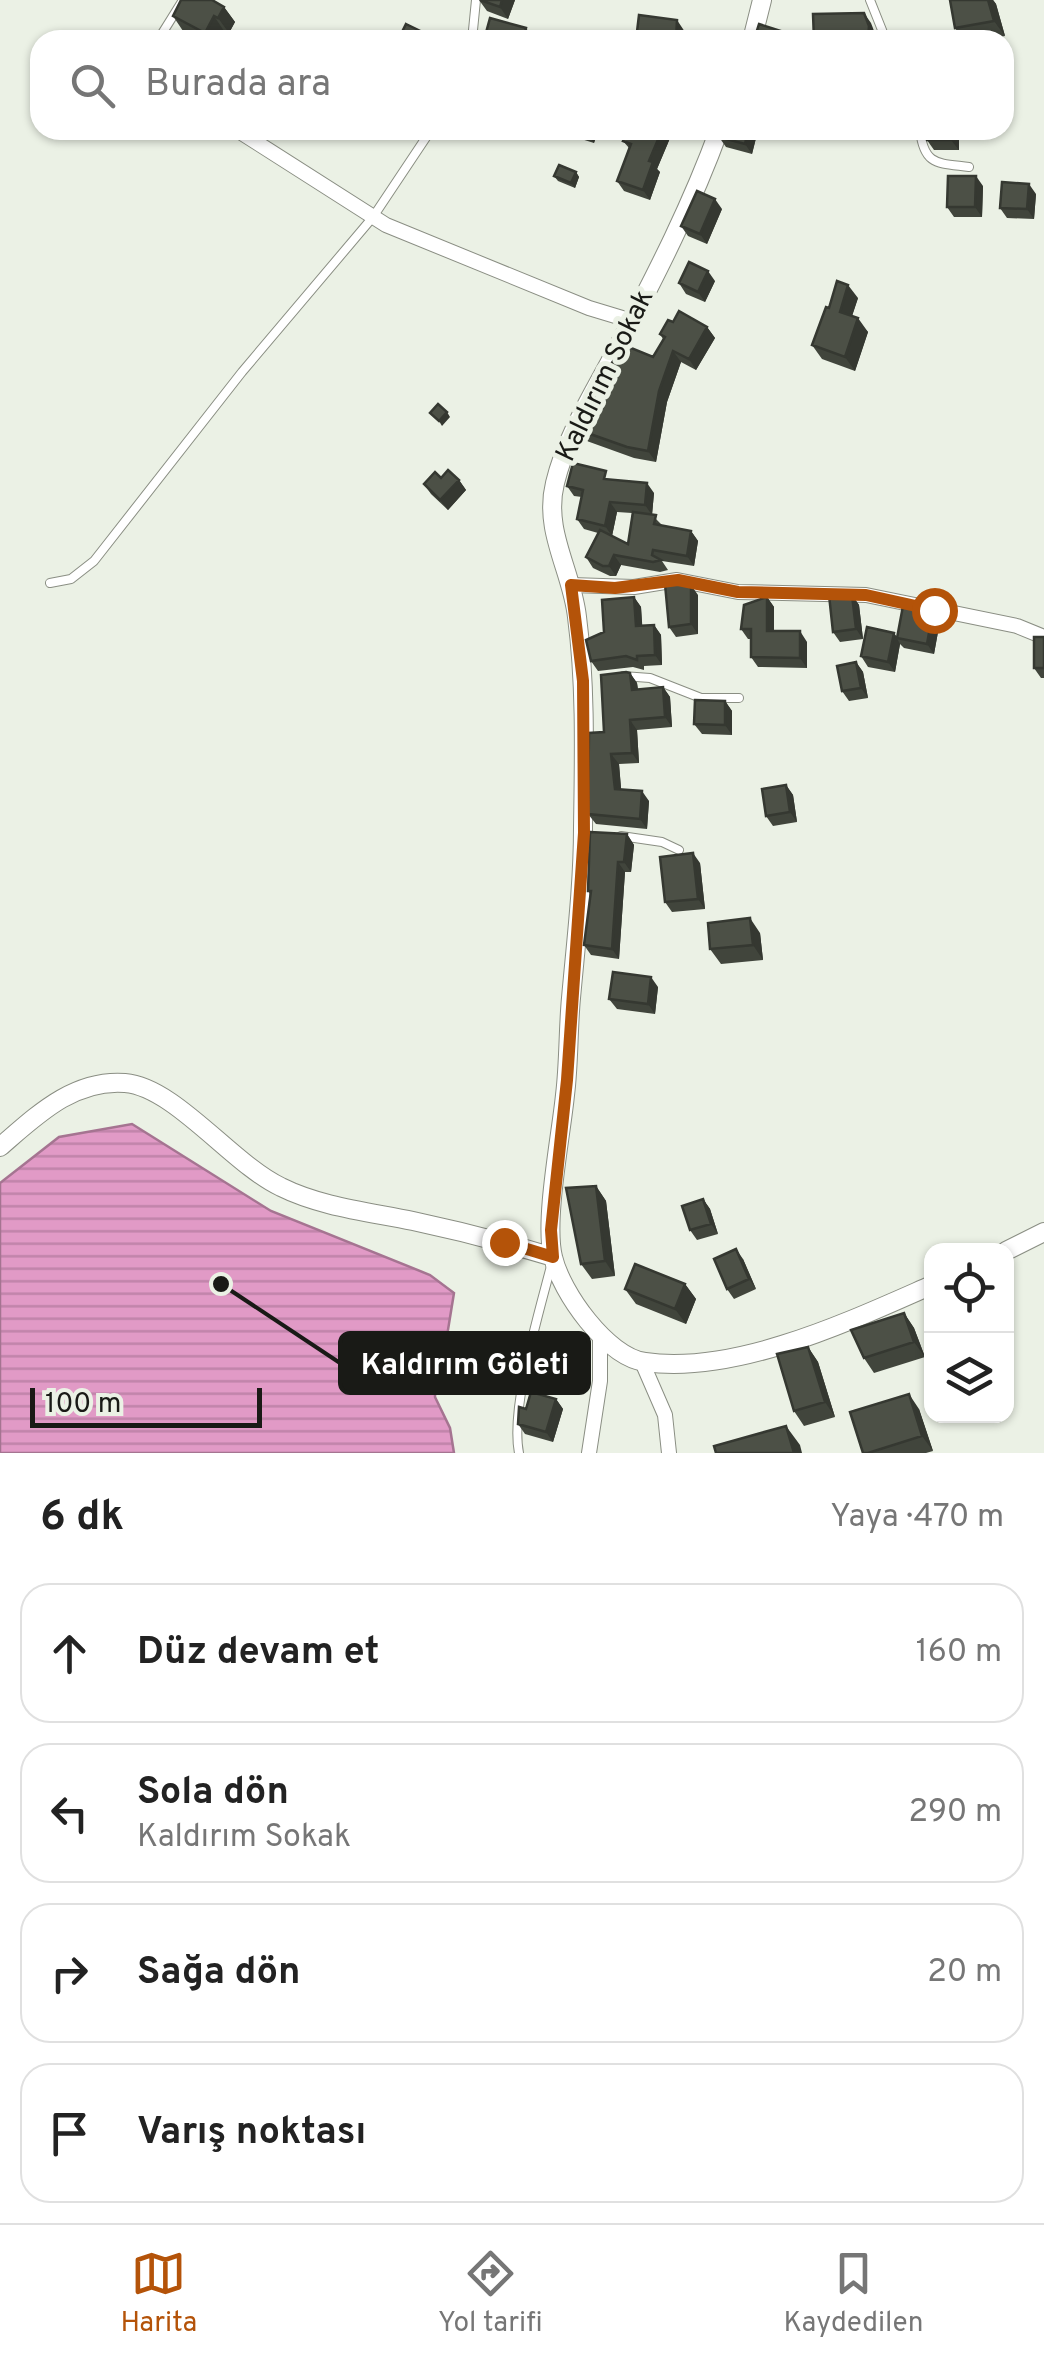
<!DOCTYPE html>
<html lang="tr">
<meta charset="utf-8">
<style>
:root{--surface:#fff;--page:#f2f2f2;--text:#222;--muted:#767676;--line:#e0e0e0;--accent:#b45309}
body{margin:0;font-family:Overpass,sans-serif;background:var(--page);color:var(--text)}
.controls{position:absolute;right:30px;bottom:30px;display:grid;overflow:hidden;border-radius:20px;box-shadow:0 2px 8px #0004}
.controls button{width:90px;height:90px;display:grid;place-items:center;padding:0;border:0;border-bottom:2px solid var(--line);background:var(--surface);color:var(--text);font:50px sans-serif}
.scale{position:absolute;left:30px;bottom:25px;width:232px;box-sizing:border-box;padding-left:10px;border:5px solid #191a16;border-top:0;font-size:28px;line-height:35px;white-space:nowrap;color:#191a16;-webkit-text-stroke:8px #ebf1e5;paint-order:stroke}
.stop{position:absolute;width:30px;height:30px;margin:-22px;border:8px solid #b45309;border-radius:50%;background:#fff}
.stop.end{background:#b45309;border-color:#fff;box-shadow:0 2px 10px #0008}
.list{margin:0;padding:0;list-style:none}
h2{display:flex;justify-content:space-between;align-items:center;height:130px;margin:0;padding:0 40px;font-size:42px}
h2 small{font-size:32px;font-weight:400;color:var(--muted)}
.list li{display:grid;grid-template-columns:65px 1fr auto;gap:30px;align-items:center;box-sizing:border-box;height:140px;margin:0 20px 20px;padding:0 20px;border:2px solid var(--line);border-radius:30px}
.list b{display:block;font-size:38px;white-space:nowrap}
.list p{margin:0;font-size:32px;white-space:nowrap;color:var(--muted)}
.list em{font-size:32px;font-style:normal;color:var(--muted)}
.icon{flex:none;width:55px;height:55px;fill:none;stroke:currentColor;stroke-width:2;stroke-linecap:round;stroke-linejoin:round}
.map{position:relative;flex:none;width:1044px;height:1453px;overflow:hidden}
.search{position:absolute;background:var(--surface);box-shadow:0 2px 8px #0004;left:30px;right:30px;top:30px;height:110px;display:flex;align-items:center;gap:25px;box-sizing:border-box;padding:0 35px;border-radius:30px;color:var(--muted);font-size:38px}
.sheet{height:770px;background:var(--surface)}
nav{display:flex;justify-content:space-around;align-items:center;box-sizing:border-box;height:140px;border-top:2px solid var(--line);background:var(--surface);font-size:28px;color:var(--muted)}
nav a{display:grid;justify-items:center;gap:5px}
nav .on{color:var(--accent)}
.map>svg:first-child{display:block}
.water{fill:url(#water-rules);stroke:#a57491;stroke-width:2.5}
.lines{fill:none;stroke-linecap:round;stroke-linejoin:round}
.service-casing{stroke:#8a8e83;stroke-width:10}
.minor-casing{stroke:#8a8e83;stroke-width:16}
.tertiary-casing{stroke:#8a8e83;stroke-width:20}
.service{stroke:#fff;stroke-width:8}
.minor{stroke:#fff;stroke-width:14}
.tertiary{stroke:#fff;stroke-width:18}
.wall{fill:#41453c;fill-rule:evenodd}
.shaded-wall{fill:#353831}
.building{fill:#4c5046;stroke:#353831;stroke-width:2.5}
.route{stroke:#b45309;stroke-width:12}
.labels{text-anchor:middle;dominant-baseline:central;stroke-width:10;stroke-linejoin:round;paint-order:stroke}
.street-label{font-size:28px;fill:#191a16;stroke:#ebf1e5}
.leader{fill:none;stroke:#191a16;stroke-width:4}
.callout-dot{fill:#191a16;stroke:#ebf1e5;stroke-width:4}
.callout{fill:#191a16;stroke:#191a16;stroke-width:4}
.callout-label{font-size:30px;text-anchor:middle;font-weight:bold;fill:#fff}
</style>
<div class="map">
<svg width="1044" height="1453" viewBox="0 0 1044 1453">
<defs>
<pattern id="water-rules" width="6" height="5" patternUnits="userSpaceOnUse" patternTransform="scale(2.5)"><rect width="6" height="5" fill="#e19ac6"/><path d="M0 2.5h6" fill="none" stroke="#c084a9"/></pattern>
</defs>
<rect width="100%" height="100%" fill="#ebf1e5"/>
<path class="water" d="M 132,1124 L 271,1211 L 430,1275 L 454,1293 L 447,1336 L 436,1363 L 435,1397 L 450,1428 L 454,1453 L 0,1453 L 0,1183 L 59,1137 Z"/>
<g class="lines">
<defs>
<path id="service" d="M 870,0 L 886,40
M 158,40 L 183,0
M 472,40 L 476,0
M 920,130 C 924,166 938,163 969,167
M 50,583 L 71,579 L 94,561 L 242,372 L 373,217 L 431,130
M 623,676 L 650,678 L 701,698 L 739,698
M 621,836 L 662,842 L 679,850
M 519,1453 C 510,1408 539,1313 551,1266"/>
<path id="minor" d="M 237,130 L 386,225 L 589,308 L 632,321
M 571,585 L 634,587 L 677,580 L 738,592 L 866,595 L 1017,626 L 1044,637
M 642,1362 L 665,1415 L 669,1453
M 589,1453 L 600,1381 L 600,1337"/>
<path id="tertiary" d="M 752,40 L 762,0
M 719,130 C 692,204 657,273 620,343 C 597,388 567,433 555,483 C 543,531 572,571 577,617 C 586,686 584,758 583,828 C 583,884 576,942 571,998 C 568,1030 569,1063 565,1095 C 561,1136 544,1220 553,1257 C 561,1292 607,1357 645,1362 C 736,1375 850,1321 932,1285
M 0,1147 C 36,1116 73,1079 125,1083 C 175,1087 232,1164 281,1187 C 321,1207 370,1212 413,1221 C 460,1231 507,1243 553,1257
M 1006,1251 L 1044,1232"/>
</defs>
<use href="#service" class="service-casing"/>
<use href="#minor" class="minor-casing"/>
<use href="#tertiary" class="tertiary-casing"/>
<use href="#service" class="service"/>
<use href="#minor" class="minor"/>
<use href="#tertiary" class="tertiary"/>
</g>
<path class="wall" d="M 479,0 L 515,0 L 508,19 L 487,11 Z
M 950,0 L 993,0 L 996,4 L 1005,36 L 984,40 L 963,40 L 955,28 Z
M 224,7 L 235,22 L 229,33 L 224,31 L 220,40 L 200,40 L 183,31 L 173,16 Z
M 572,130 L 598,130 L 594,143 L 578,138 Z
M 628,130 L 673,131 L 657,169 L 660,172 L 650,200 L 624,191 L 617,181 L 629,148 L 623,141 Z
M 758,130 L 752,154 L 726,147 L 719,137 Z
M 924,130 L 959,130 L 959,150 L 934,150 L 927,140 Z
M 576,172 L 579,177 L 575,188 L 558,181 L 554,176 Z
M 983,186 L 982,217 L 954,217 L 947,207 Z
M 1036,194 L 1034,219 L 1007,218 L 1000,208 Z
M 722,209 L 707,244 L 688,236 L 681,226 Z
M 715,281 L 705,302 L 686,294 L 679,283 Z
M 858,298 L 852,316 L 868,332 L 855,371 L 822,359 L 812,345 L 829,308 Z
M 707,327 L 715,338 L 696,370 L 681,362 L 667,402 L 656,462 L 634,458 L 584,440 L 576,429 L 653,357 L 663,339 L 660,334 Z
M 612,479 L 654,493 L 652,515 L 663,526 L 691,531 L 698,541 L 694,566 L 662,561 L 668,570 L 660,572 L 621,565 L 616,576 L 610,576 L 593,568 L 586,557 L 598,533 L 584,529 L 577,519 L 582,497 L 574,496 L 567,486 ZM 617,512 L 632,513 L 628,544 L 612,536 Z
M 459,480 L 466,490 L 448,510 L 431,494 L 424,484 Z
M 698,595 L 698,634 L 676,637 L 669,627 Z
M 852,595 L 859,605 L 863,639 L 840,642 L 833,632 Z
M 634,597 L 641,607 L 642,626 L 654,625 L 661,635 L 662,665 L 644,666 L 644,670 L 633,667 L 598,671 L 591,661 L 604,632 Z
M 767,597 L 774,607 L 774,631 L 807,642 L 807,668 L 758,667 L 751,657 L 751,639 L 748,639 L 741,629 Z
M 933,611 L 940,621 L 934,654 L 904,648 L 900,644 L 895,672 L 868,667 L 861,656 L 894,633 L 897,637 Z
M 1044,637 L 1044,678 L 1041,678 L 1034,668 Z
M 856,662 L 863,672 L 868,698 L 849,701 L 842,691 Z
M 630,673 L 637,683 L 638,689 L 663,687 L 670,697 L 672,727 L 637,730 L 639,763 L 619,764 L 621,789 L 649,801 L 647,829 L 596,824 L 588,814 L 604,732 Z
M 725,701 L 732,711 L 732,735 L 702,734 L 694,724 Z
M 786,785 L 793,795 L 797,822 L 773,826 L 766,816 Z
M 627,834 L 634,845 L 631,872 L 625,872 L 619,959 L 591,955 L 584,945 L 591,895 L 588,891 Z
M 700,863 L 705,909 L 672,912 L 665,902 Z
M 760,933 L 763,960 L 721,964 L 710,949 Z
M 658,987 L 655,1014 L 617,1009 L 609,999 Z
M 596,1186 L 606,1201 L 615,1276 L 592,1279 L 581,1264 Z
M 703,1199 L 710,1209 L 718,1234 L 697,1240 L 690,1230 Z
M 743,1259 L 756,1289 L 734,1299 L 727,1289 Z
M 685,1284 L 696,1299 L 686,1324 L 636,1304 L 625,1289 Z
M 904,1313 L 914,1328 L 925,1357 L 874,1373 L 864,1358 Z
M 808,1347 L 818,1362 L 835,1417 L 804,1426 L 794,1411 Z
M 556,1399 L 563,1409 L 553,1442 L 525,1434 L 518,1424 L 526,1409 Z
M 919,1409 L 933,1451 L 926,1453 L 863,1453 Z"/>
<path class="shaded-wall" d="M 502,0 L 515,0 L 508,19 L 500,7 Z
M 988,0 L 993,0 L 996,4 L 1005,36 L 994,21 Z
M 224,7 L 235,22 L 229,33 L 218,18 Z
M 864,13 L 871,23 L 876,36 L 876,40 L 868,40 Z
M 214,16 L 224,31 L 220,40 L 210,40 L 205,33 Z
M 677,20 L 687,35 L 687,40 L 676,40 Z
M 526,28 L 535,40 L 523,40 Z
M 781,31 L 788,40 L 779,40 Z
M 588,130 L 598,130 L 594,143 L 587,133 Z
M 662,130 L 673,131 L 657,169 L 660,172 L 650,200 L 643,190 L 649,161 Z
M 748,130 L 758,130 L 752,154 L 745,144 Z
M 952,130 L 959,130 L 959,150 L 951,140 Z
M 576,172 L 579,177 L 575,188 L 571,183 Z
M 976,176 L 983,186 L 982,217 L 975,207 Z
M 1029,184 L 1036,194 L 1034,219 L 1027,209 Z
M 715,199 L 722,209 L 707,244 L 700,234 Z
M 708,271 L 715,281 L 705,302 L 698,292 Z
M 848,285 L 858,298 L 849,325 L 840,312 Z
M 858,318 L 868,332 L 855,371 L 845,357 Z
M 707,327 L 715,338 L 696,370 L 689,359 Z
M 673,351 L 681,362 L 667,402 L 656,462 L 648,451 L 659,391 Z
M 447,412 L 450,417 L 442,426 L 439,421 Z
M 459,480 L 466,490 L 448,510 L 440,500 Z
M 647,483 L 654,493 L 652,515 L 645,505 Z
M 610,502 L 617,512 L 612,536 L 605,526 Z
M 691,531 L 698,541 L 694,566 L 687,556 Z
M 614,555 L 621,565 L 616,576 L 609,566 Z
M 691,585 L 698,595 L 698,634 L 691,624 Z
M 852,595 L 859,605 L 863,639 L 856,629 Z
M 634,597 L 641,607 L 643,636 L 636,626 Z
M 767,597 L 774,607 L 774,641 L 767,631 Z
M 933,611 L 940,621 L 934,654 L 927,644 Z
M 654,625 L 661,635 L 662,665 L 655,655 Z
M 800,631 L 807,642 L 807,668 L 800,658 Z
M 894,633 L 900,644 L 895,672 L 888,662 Z
M 856,662 L 863,672 L 868,698 L 861,688 Z
M 630,673 L 637,683 L 639,700 L 632,690 Z
M 663,687 L 670,697 L 672,727 L 665,717 Z
M 725,701 L 732,711 L 732,735 L 725,725 Z
M 630,720 L 637,730 L 639,763 L 632,753 Z
M 611,754 L 619,764 L 622,799 L 615,789 Z
M 786,785 L 793,795 L 797,822 L 790,812 Z
M 642,791 L 649,801 L 647,829 L 640,819 Z
M 627,834 L 634,845 L 631,872 L 624,862 Z
M 693,853 L 700,863 L 705,909 L 698,899 Z
M 618,862 L 625,872 L 619,959 L 612,949 Z
M 750,918 L 760,933 L 763,960 L 753,945 Z
M 651,977 L 658,987 L 655,1014 L 648,1004 Z
M 596,1186 L 606,1201 L 615,1276 L 605,1261 Z
M 703,1199 L 710,1209 L 718,1234 L 711,1224 Z
M 736,1249 L 743,1259 L 756,1289 L 749,1279 Z
M 685,1284 L 696,1299 L 686,1324 L 675,1309 Z
M 904,1313 L 914,1328 L 925,1357 L 914,1342 Z
M 808,1347 L 818,1362 L 835,1417 L 825,1402 Z
M 909,1394 L 919,1409 L 933,1451 L 922,1436 Z
M 556,1399 L 563,1409 L 553,1442 L 546,1432 Z
M 786,1426 L 800,1445 L 802,1453 L 794,1453 Z"/>
<path class="building" d="M 181,0 L 212,0 L 224,7 L 218,18 L 214,16 L 205,33 L 173,16 Z
M 480,0 L 502,0 L 500,7 Z
M 950,0 L 988,0 L 994,21 L 955,28 Z
M 864,13 L 869,26 L 868,40 L 814,40 L 813,14 Z
M 639,15 L 677,20 L 676,40 L 636,40 Z
M 490,18 L 526,28 L 523,40 L 484,40 Z
M 406,24 L 439,40 L 398,40 Z
M 759,24 L 781,31 L 779,40 L 754,40 Z
M 628,130 L 662,130 L 649,161 L 653,162 L 643,190 L 617,181 L 631,144 L 623,141 Z
M 721,130 L 748,130 L 745,144 L 719,137 Z
M 924,130 L 952,130 L 951,140 L 927,140 Z
M 559,165 L 576,172 L 571,183 L 554,176 Z
M 948,176 L 976,176 L 975,207 L 947,207 Z
M 1002,182 L 1029,184 L 1027,209 L 1000,208 Z
M 697,191 L 715,199 L 700,234 L 681,226 Z
M 689,262 L 708,271 L 698,292 L 679,283 Z
M 837,281 L 848,285 L 840,312 L 858,318 L 845,357 L 812,345 L 826,307 L 829,308 Z
M 679,311 L 707,327 L 689,359 L 673,351 L 659,391 L 648,451 L 627,447 L 576,429 L 601,379 L 624,345 L 653,357 L 665,337 L 660,334 L 668,320 L 673,322 Z
M 438,404 L 447,412 L 439,421 L 430,413 Z
M 573,463 L 606,471 L 604,479 L 647,483 L 645,505 L 610,502 L 605,526 L 577,519 L 583,490 L 567,486 Z
M 448,470 L 459,480 L 440,500 L 424,484 L 435,472 L 441,478 Z
M 633,512 L 656,515 L 654,524 L 691,531 L 687,556 L 653,550 L 652,555 L 661,560 L 653,562 L 614,555 L 609,566 L 603,566 L 586,557 L 600,530 L 628,544 Z
M 665,584 L 691,585 L 691,624 L 669,627 Z
M 829,595 L 852,595 L 856,629 L 833,632 Z
M 634,597 L 636,626 L 654,625 L 655,655 L 637,656 L 637,660 L 626,656 L 591,661 L 586,640 L 604,632 L 602,600 Z
M 767,597 L 767,631 L 800,631 L 800,658 L 751,657 L 751,629 L 741,629 L 744,605 Z
M 903,606 L 933,611 L 927,644 L 897,638 Z
M 867,627 L 894,633 L 888,662 L 861,656 Z
M 1034,637 L 1044,637 L 1044,668 L 1034,668 Z
M 856,662 L 861,688 L 842,691 L 837,666 Z
M 626,672 L 630,673 L 632,690 L 663,687 L 665,717 L 630,720 L 632,753 L 611,754 L 615,789 L 642,791 L 640,819 L 588,814 L 589,733 L 604,732 L 601,675 Z
M 695,700 L 725,701 L 725,725 L 694,724 Z
M 786,785 L 790,812 L 766,816 L 762,789 Z
M 590,832 L 627,834 L 624,862 L 618,862 L 612,949 L 584,945 L 591,891 L 588,891 Z
M 693,853 L 698,899 L 665,902 L 660,857 Z
M 750,918 L 753,945 L 710,949 L 708,923 Z
M 613,972 L 651,977 L 648,1004 L 609,999 Z
M 596,1186 L 605,1261 L 581,1264 L 566,1188 Z
M 703,1199 L 711,1224 L 690,1230 L 682,1206 Z
M 736,1249 L 749,1279 L 727,1289 L 714,1259 Z
M 635,1264 L 685,1284 L 675,1309 L 625,1289 Z
M 904,1313 L 914,1342 L 864,1358 L 851,1330 Z
M 808,1347 L 825,1402 L 794,1411 L 777,1354 Z
M 531,1392 L 556,1399 L 546,1432 L 518,1424 L 519,1407 L 526,1409 Z
M 909,1394 L 922,1436 L 868,1453 L 863,1453 L 850,1412 Z
M 786,1426 L 794,1453 L 716,1453 L 714,1446 Z"/>
<g class="lines">
<path class="route" d="M 504,1242 L 553,1257 L 551,1230 L 567,1080 L 584,833 L 583,681 L 571,585 L 615,588 L 678,580 L 738,592 L 866,595 L 934,610"/>
</g>
<g class="labels">
<g class="street-label">
<text transform="translate(606 376) rotate(-64)">Kaldırım Sokak</text>
</g>
</g>
<path class="leader" d="M221 1284L340 1363"/>
<circle class="callout-dot" cx="221" cy="1284" r="10"/>
<rect class="callout" x="340" y="1333" width="249" height="60" rx="10"/>
<g class="callout-label">
<text x="465" y="1374">Kaldırım Göleti</text>
</g>
</svg>
<div class="controls">
<button><svg class="icon" aria-label="locate" viewBox="0 0 24 24"><circle cx="12" cy="12" r="6"/><path d="M12 2v4M12 18v4M2 12h4M18 12h4"/></svg></button>
<button><svg class="icon" aria-label="layers" viewBox="0 0 24 24"><path d="M12 4l9 5-9 5-9-5zM3 14l9 5 9-5"/></svg></button>
</div>
<div class="scale">100 m</div>
<div class="stop" style="left:934px;top:610px"></div>
<div class="stop end" style="left:504px;top:1242px"></div>
<div class="search"><svg class="icon" aria-label="search" viewBox="0 0 24 24"><circle cx="10" cy="10" r="6"/><path d="M15 15l6 6"/></svg>Burada ara</div>
</div>
<section class="sheet">
<h2>6 dk<small>Yaya · 470 m</small></h2>
<ul class="list">
<li><svg class="icon" aria-label="ahead" viewBox="0 0 24 24"><path d="M12 20V5M6 11l6-6 6 6"/></svg><div><b>Düz devam et</b></div><em>160 m</em></li>
<li><svg class="icon" aria-label="left" viewBox="0 0 24 24"><path d="M17 20v-9H6M10 6l-5 5 5 5"/></svg><div><b>Sola dön</b><p>Kaldırım Sokak</p></div><em>290 m</em></li>
<li><svg class="icon" aria-label="right" viewBox="0 0 24 24"><path d="M7 20v-9h11M14 6l5 5-5 5"/></svg><div><b>Sağa dön</b></div><em>20 m</em></li>
<li><svg class="icon" aria-label="arrive" viewBox="0 0 24 24"><path d="M6 21V4h12l-3 4 3 4H6"/></svg><div><b>Varış noktası</b></div></li>
</ul>
</section>
<nav>
<a class="on"><svg class="icon" aria-label="map" viewBox="0 0 24 24"><path d="M3 6l6-2 6 2 6-2v14l-6 2-6-2-6 2zM9 4v14M15 6v14"/></svg>Harita</a>
<a><svg class="icon" aria-label="directions" viewBox="0 0 24 24"><path d="M12 3l9 9-9 9-9-9zM9 14v-3h6M13 9l2 2-2 2"/></svg>Yol tarifi</a>
<a><svg class="icon" aria-label="saved" viewBox="0 0 24 24"><path d="M7 4h10v16l-5-4-5 4z"/></svg>Kaydedilen</a>
</nav>
